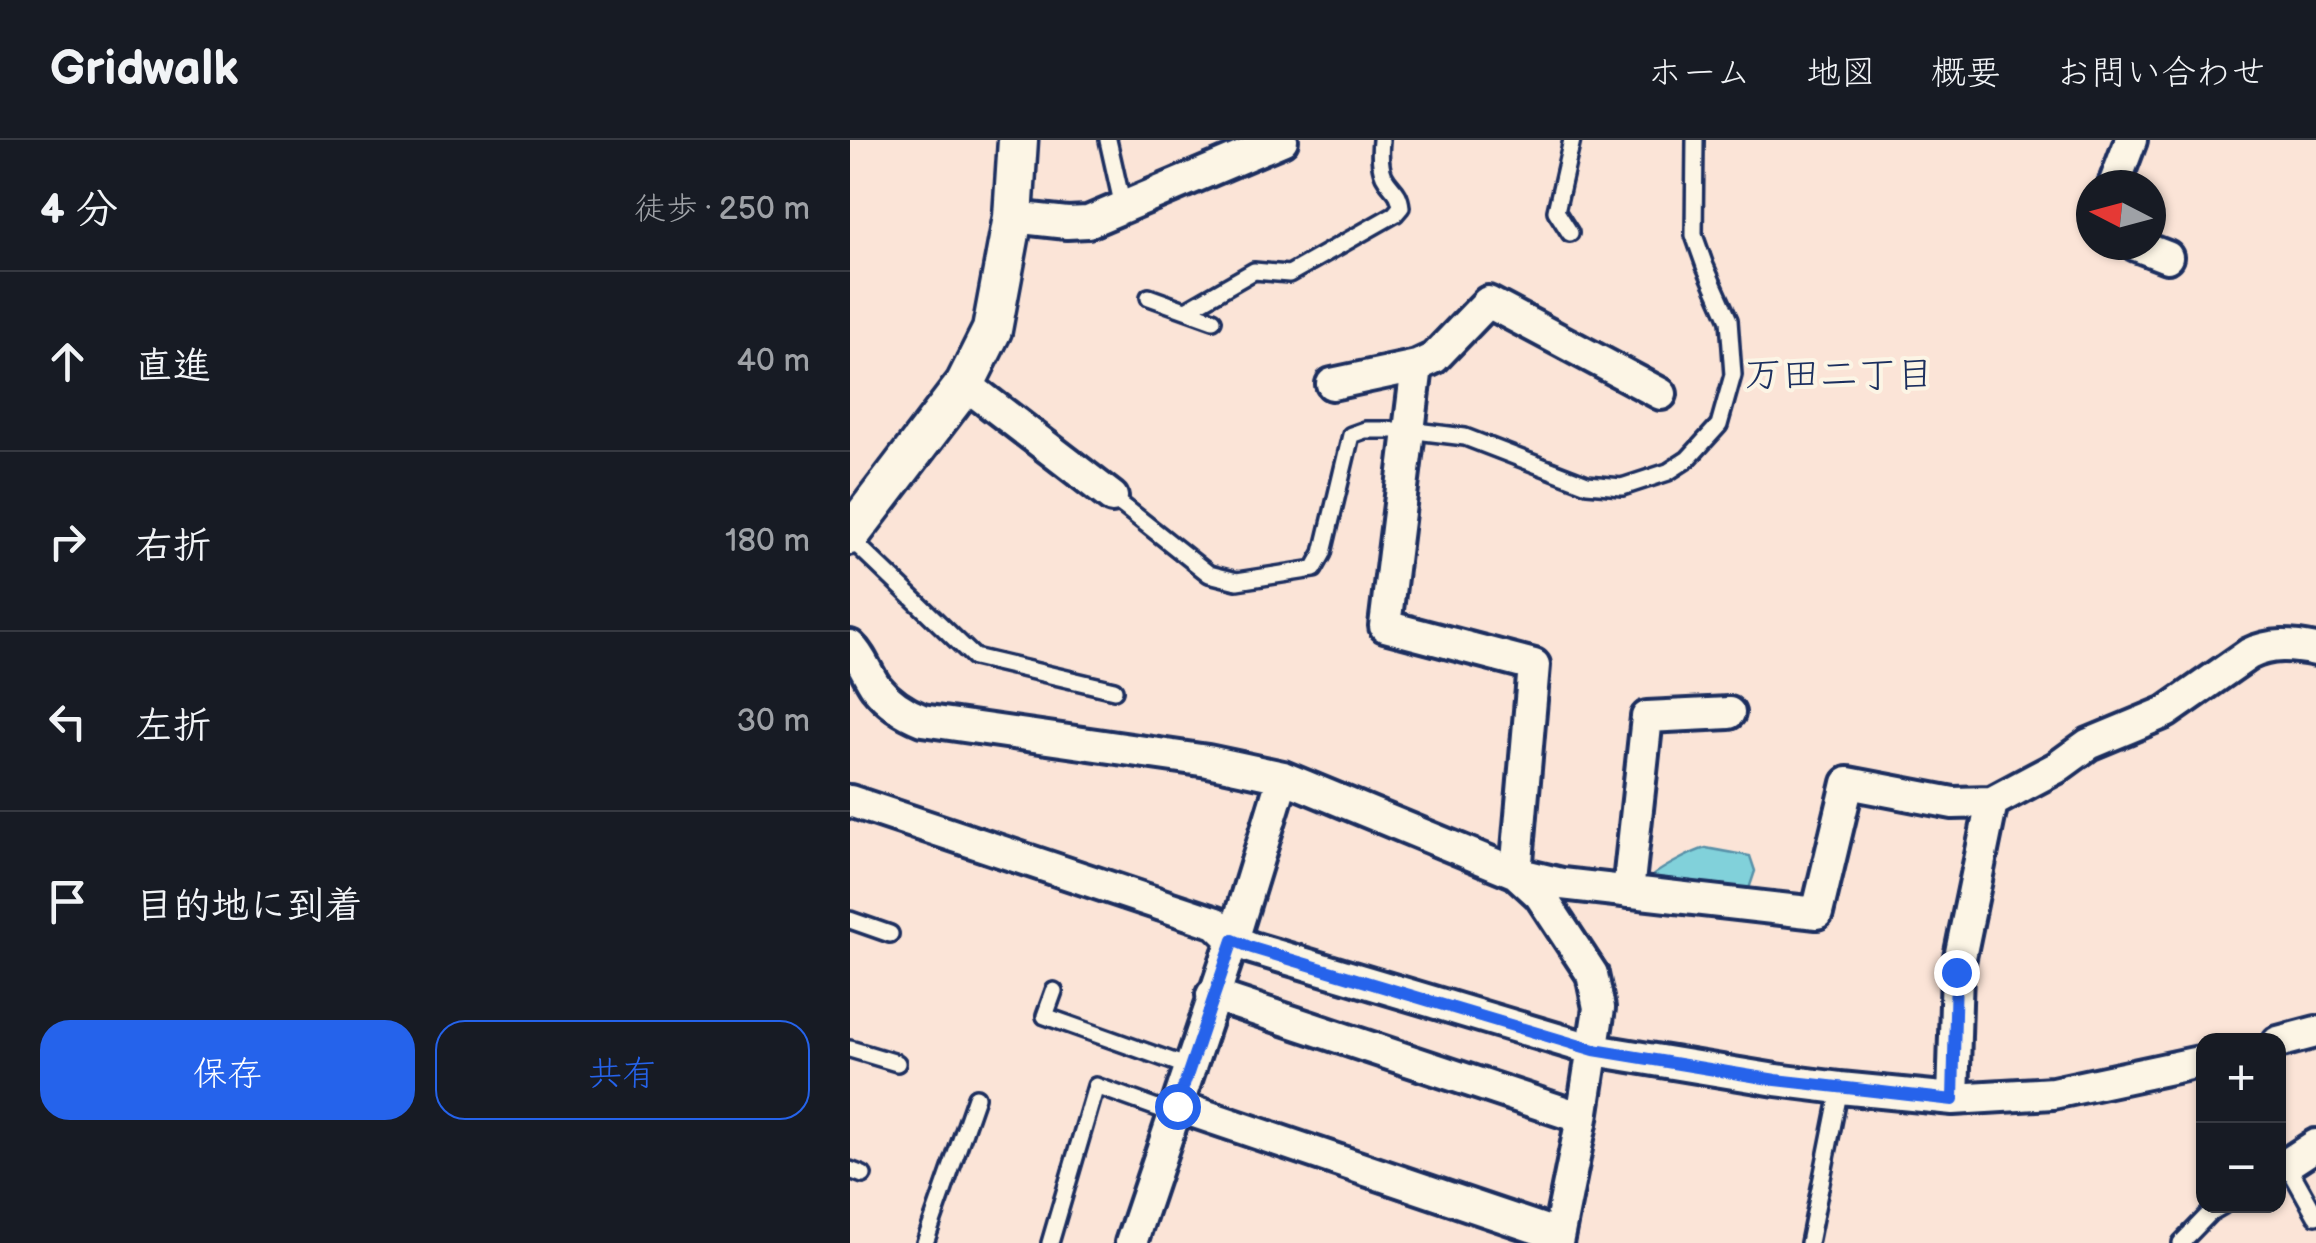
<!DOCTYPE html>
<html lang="ja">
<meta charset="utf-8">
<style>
:root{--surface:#171b24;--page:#20242c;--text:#f1f3f6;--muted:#9ea1a6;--line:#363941;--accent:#2563eb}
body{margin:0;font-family:"Balsamiq Sans","Klee One",sans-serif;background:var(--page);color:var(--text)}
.controls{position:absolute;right:30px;bottom:30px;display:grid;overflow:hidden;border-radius:20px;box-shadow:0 2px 8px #0004}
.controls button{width:90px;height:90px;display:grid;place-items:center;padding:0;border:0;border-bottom:2px solid var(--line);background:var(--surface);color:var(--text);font:50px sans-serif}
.compass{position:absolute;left:1226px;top:30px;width:90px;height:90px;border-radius:50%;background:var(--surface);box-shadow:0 2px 8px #0004;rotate:276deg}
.stop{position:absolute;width:30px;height:30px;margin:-22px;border:8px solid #2563eb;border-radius:50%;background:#fff}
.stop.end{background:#2563eb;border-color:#fff;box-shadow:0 2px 10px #0008}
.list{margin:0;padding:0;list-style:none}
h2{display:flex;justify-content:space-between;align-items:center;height:130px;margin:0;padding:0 40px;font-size:42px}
h2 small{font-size:32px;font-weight:400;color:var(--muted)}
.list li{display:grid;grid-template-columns:65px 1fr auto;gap:30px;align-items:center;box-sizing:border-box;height:180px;padding:0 40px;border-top:2px solid var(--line)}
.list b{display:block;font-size:38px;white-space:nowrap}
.list em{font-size:32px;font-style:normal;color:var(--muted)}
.actions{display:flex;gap:20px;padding:30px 40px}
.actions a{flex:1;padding:22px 0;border:2px solid var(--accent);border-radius:30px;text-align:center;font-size:35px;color:var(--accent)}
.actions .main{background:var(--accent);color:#fff}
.icon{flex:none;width:55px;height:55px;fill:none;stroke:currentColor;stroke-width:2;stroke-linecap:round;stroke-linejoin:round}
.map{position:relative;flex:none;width:1466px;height:1103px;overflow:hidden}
header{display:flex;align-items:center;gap:60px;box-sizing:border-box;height:140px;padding:0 50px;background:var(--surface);border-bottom:2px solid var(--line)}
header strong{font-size:48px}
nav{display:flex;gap:55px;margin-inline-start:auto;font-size:35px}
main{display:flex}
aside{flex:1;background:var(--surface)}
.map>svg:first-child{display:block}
.water{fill:#81d1da;stroke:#5890a8;stroke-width:2.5}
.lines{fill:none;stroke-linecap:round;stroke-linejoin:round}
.service-casing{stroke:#1b2f5e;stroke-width:22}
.minor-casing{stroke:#1b2f5e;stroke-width:38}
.tertiary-casing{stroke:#1b2f5e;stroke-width:45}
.service{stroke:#fcf5e5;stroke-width:15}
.minor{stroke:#fcf5e5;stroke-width:30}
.tertiary{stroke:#fcf5e5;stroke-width:38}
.route{stroke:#2563eb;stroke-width:12}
.labels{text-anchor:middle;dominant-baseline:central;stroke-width:8;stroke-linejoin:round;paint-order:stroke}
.neighbourhood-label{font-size:38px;fill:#1b2f5e;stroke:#fcf5e5}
</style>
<header>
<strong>Gridwalk</strong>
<nav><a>ホーム</a><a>地図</a><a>概要</a><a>お問い合わせ</a></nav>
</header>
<main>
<aside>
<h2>4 分<small>徒歩 · 250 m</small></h2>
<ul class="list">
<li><svg class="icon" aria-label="ahead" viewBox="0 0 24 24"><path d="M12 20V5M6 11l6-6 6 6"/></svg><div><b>直進</b></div><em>40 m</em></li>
<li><svg class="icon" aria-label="right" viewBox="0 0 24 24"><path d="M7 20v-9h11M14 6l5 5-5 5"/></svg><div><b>右折</b></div><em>180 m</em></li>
<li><svg class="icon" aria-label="left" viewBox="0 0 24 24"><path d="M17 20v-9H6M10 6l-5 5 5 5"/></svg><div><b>左折</b></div><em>30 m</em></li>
<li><svg class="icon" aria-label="arrive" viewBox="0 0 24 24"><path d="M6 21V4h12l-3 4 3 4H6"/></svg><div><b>目的地に到着</b></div></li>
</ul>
<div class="actions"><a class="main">保存</a><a>共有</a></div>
</aside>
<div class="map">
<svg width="1466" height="1103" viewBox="0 0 1466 1103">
<rect width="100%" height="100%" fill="#fbe4d7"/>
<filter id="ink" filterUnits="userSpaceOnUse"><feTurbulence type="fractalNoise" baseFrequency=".01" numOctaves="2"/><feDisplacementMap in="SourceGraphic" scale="20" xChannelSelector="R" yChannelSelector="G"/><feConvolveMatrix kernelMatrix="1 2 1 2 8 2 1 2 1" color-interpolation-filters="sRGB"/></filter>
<g filter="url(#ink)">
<path class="water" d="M 856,708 L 900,716 L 905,731 L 898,752 L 799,739 C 807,730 844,711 856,708 Z"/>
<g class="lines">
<defs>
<path id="service" d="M 258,0 L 273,67
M 720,93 L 706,71 L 722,0
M 299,157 L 363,180
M 336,170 L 404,131 L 439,134 L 545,74 L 551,67 C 549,49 541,50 534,36 C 529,25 530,11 531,0
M 262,357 L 359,434 L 387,441 L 464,429 L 473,413 L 501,295 L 515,290 L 558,290 L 615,297 L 737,344 L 772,347 L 818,332 L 838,319 L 869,285 L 883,235 L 879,180 L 855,126 L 844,95 L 845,0
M 0,398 L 124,517 L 264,550
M 0,780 L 40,794
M 204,851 L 195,876 L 339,927
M 0,909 L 47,923
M 1432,1027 L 1437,1024 L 1466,1076
M 0,1030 L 13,1035
M 75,1103 L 126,957
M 200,1103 L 246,946 L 324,974
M 959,1103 L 990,948
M 1331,1103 L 1360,1073 L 1372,1066"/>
<path id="minor" d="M 1264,45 L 1281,0
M 163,77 L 217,83 L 238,82 L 432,0
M 1286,105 L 1317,117
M 115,244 L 262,357
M 482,244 L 567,226
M 811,254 L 638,162 L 584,218 L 567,226 L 535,486 L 684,525 L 666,733 L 712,744 L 967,773 L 998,643 L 1103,663 L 1142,662 L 1206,628 L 1239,604 L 1316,572 L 1399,514 C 1421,503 1442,505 1466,510
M 0,506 C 12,517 16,533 26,547 C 38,562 54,573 72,580 L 358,621 L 433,637 L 666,733 L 690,755 L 742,834 L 749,868 L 732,978 L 707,1103
M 0,661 L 366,783 L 383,800 L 402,808 L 744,910 L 926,940 L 990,948 L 1103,959 L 1203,953 L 1354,921
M 778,752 L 797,577 L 879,573
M 362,855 L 732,978
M 1428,902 L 1466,892
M 1103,959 L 1107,832 L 1142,662
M 327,966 L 708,1095
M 1437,1024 L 1466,1005
M 281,1103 L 383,800 L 433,637"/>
<path id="tertiary" d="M 0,395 L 115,244 L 142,190 L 163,77 L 168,0"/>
</defs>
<use href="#service" class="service-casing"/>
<use href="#minor" class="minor-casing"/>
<use href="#tertiary" class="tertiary-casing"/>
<use href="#service" class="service"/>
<use href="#minor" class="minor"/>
<use href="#tertiary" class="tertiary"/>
</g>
</g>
<g class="lines" filter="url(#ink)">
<path class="route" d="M 327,966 L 383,800 L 402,808 L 744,910 L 926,940 L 1103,960 L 1106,832"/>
</g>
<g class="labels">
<g class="neighbourhood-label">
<text x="989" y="235">万田二丁目</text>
</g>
</g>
</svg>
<div class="controls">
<button>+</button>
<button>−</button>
</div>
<svg class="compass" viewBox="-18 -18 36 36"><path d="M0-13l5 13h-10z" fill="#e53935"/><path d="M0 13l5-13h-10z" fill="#9ea1a6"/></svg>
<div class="stop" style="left:327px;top:966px"></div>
<div class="stop end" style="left:1106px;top:832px"></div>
</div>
</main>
